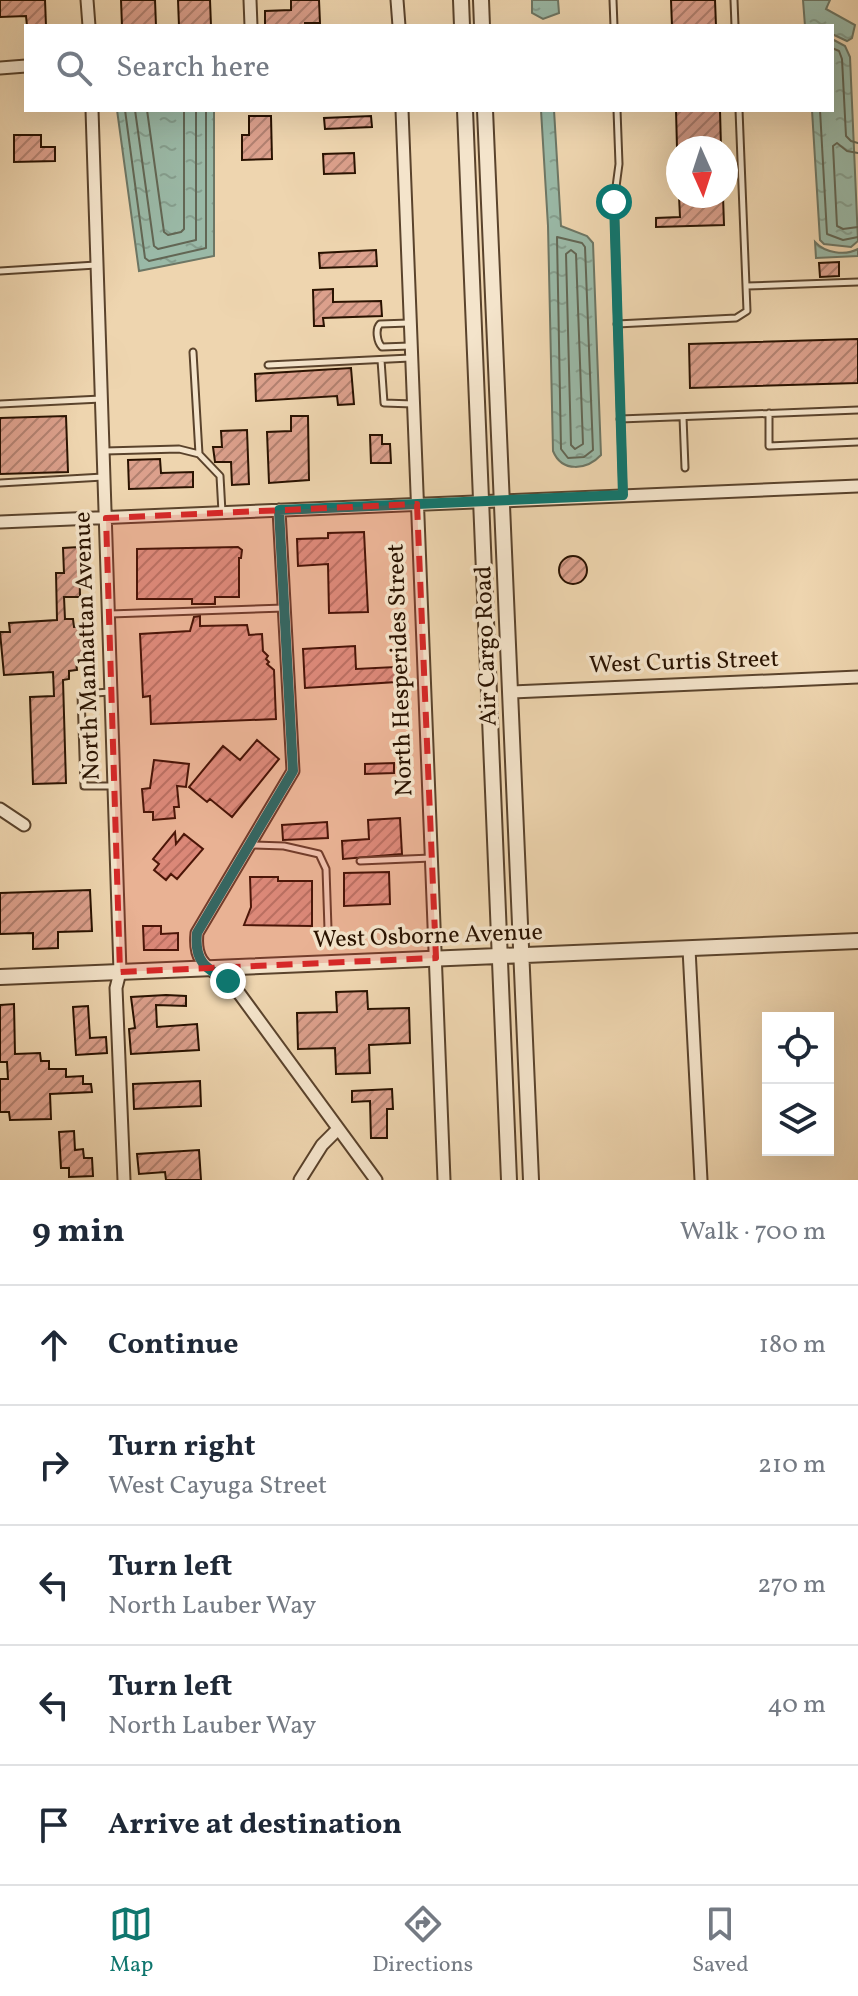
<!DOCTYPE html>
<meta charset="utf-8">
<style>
:root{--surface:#fff;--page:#f2f2f3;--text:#1f2937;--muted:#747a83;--line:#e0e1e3;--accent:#0f766e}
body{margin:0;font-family:Vollkorn,serif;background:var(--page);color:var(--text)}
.controls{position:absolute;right:24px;bottom:24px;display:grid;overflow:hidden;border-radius:0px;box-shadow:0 8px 32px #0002}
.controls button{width:72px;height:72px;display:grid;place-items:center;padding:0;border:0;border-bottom:2px solid var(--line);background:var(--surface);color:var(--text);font:40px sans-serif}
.compass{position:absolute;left:666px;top:136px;width:72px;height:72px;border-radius:50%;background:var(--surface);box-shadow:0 8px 32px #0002;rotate:177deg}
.stop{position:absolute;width:24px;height:24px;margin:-18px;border:6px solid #0f766e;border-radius:50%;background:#fff}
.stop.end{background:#0f766e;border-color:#fff;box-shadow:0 2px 8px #0008}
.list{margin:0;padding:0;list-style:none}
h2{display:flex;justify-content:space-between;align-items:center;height:104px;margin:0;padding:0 32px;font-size:34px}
h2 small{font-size:26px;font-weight:400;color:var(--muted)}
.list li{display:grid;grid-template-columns:52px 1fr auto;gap:24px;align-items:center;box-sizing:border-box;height:120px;padding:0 32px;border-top:2px solid var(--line)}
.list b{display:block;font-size:30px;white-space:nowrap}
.list p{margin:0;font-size:26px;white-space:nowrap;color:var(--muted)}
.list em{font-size:26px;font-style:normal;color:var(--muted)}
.icon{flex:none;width:44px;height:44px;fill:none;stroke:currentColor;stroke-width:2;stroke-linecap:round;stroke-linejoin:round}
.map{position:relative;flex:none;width:858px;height:1180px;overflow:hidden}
.search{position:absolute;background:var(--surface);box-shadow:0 8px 32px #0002;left:24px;right:24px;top:24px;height:88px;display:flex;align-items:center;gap:20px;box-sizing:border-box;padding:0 28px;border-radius:0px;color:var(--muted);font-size:30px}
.sheet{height:704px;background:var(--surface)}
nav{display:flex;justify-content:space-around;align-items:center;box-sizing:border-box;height:112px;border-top:2px solid var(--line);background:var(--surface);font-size:22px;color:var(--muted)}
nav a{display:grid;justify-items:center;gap:4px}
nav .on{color:var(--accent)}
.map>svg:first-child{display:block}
.water{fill:url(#water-ripples);stroke:#6d7664;stroke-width:2}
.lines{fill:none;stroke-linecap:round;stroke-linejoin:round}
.shore{stroke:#626654;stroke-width:2}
.building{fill:url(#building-hatch);stroke:#291200;stroke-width:2}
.service-casing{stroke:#5a432c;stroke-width:9}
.minor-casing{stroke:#5a432c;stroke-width:15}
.tertiary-casing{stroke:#5a432c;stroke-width:18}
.service{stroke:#f4e4cb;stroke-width:5}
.minor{stroke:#f4e4cb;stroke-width:11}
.tertiary{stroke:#f4e4cb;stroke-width:14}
.route{stroke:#0f766e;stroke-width:10}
.marked{fill:#d62828;fill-opacity:0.2;stroke:#d62828;stroke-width:6;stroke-dasharray:16 10;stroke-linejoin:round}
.labels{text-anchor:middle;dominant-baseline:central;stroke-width:7;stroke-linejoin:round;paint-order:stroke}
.street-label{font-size:24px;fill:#291200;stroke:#f4e4cb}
</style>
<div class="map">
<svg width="858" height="1180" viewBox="0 0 858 1180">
<defs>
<pattern id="water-ripples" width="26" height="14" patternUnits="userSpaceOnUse" patternTransform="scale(2)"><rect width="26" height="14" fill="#9ab9a7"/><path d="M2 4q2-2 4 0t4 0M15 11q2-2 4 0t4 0" fill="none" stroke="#859e8e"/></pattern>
<pattern id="building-hatch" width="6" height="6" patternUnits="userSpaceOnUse" patternTransform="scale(2)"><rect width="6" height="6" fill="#dca08c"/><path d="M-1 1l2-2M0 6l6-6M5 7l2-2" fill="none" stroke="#b28170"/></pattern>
</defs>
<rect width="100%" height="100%" fill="#eed5af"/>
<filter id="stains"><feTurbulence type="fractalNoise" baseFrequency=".0025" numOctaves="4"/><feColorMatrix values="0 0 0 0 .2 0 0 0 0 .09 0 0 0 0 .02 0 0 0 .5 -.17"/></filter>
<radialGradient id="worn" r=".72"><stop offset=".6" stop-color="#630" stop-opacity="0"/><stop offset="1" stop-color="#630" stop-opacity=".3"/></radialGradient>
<path class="water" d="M 532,0 L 558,0 L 559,13 L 543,19 L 532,13 Z
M 803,0 L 830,0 L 826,9 L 855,25 L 852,38 L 847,41 L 832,34 L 832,26 L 805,26 Z
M 832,39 L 845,46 L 850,57 L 858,241 L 851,247 L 824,244 L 820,240 L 812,110 L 832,110 Z
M 117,110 L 214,110 L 214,256 L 139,271 Z
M 541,110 L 554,110 L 561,226 L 587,236 L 593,243 L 601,455 C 587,470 562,473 553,451 L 548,226 Z
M 815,242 C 825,253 845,256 858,249 L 858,256 L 816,258 Z"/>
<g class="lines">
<path class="shore" d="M 832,48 L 839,51 L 842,59 L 846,136 L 851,141 L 858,143
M 125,110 L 145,258 L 149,261 L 206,248 L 206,110
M 135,110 L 154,246 L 158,249 L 196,240 L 196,110
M 147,110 L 164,232 L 168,235 L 181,232 L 184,229 L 184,110
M 820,110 L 827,234 L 843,240 L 858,237
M 858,153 L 847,151 L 837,143 L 833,146 L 837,226 L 843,229 L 858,227
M 557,237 L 582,243 L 585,247 L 593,450 L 584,457 L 568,458 L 561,449 Z
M 571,250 L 576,254 L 583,444 L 575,449 L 571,445 L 566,254 Z"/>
</g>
<path class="building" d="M 0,0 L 45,0 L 46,26 L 27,26 L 26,16 L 0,17 Z
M 121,0 L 155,0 L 156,26 L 122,26 Z
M 178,0 L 210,0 L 211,26 L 179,26 Z
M 291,0 L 319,0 L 320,23 L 305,23 L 305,26 L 265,26 L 265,11 L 291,10 Z
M 671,0 L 715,0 L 716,26 L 672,26 Z
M 676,110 L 720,110 L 721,148 L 677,148 Z
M 249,116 L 271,116 L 272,159 L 242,160 L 242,135 L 249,135 Z
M 371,116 L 372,127 L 325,129 L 324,118 Z
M 14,135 L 41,135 L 41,147 L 55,147 L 55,161 L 14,162 Z
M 354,153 L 355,173 L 324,174 L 323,154 Z
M 679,196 L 723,196 L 724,225 L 656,227 L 656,218 L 680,217 Z
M 376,250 L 377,266 L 320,268 L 319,253 Z
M 839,262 L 839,276 L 820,277 L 819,263 Z
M 333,289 L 333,302 L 381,301 L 382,316 L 323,318 L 324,326 L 314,326 L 313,290 Z
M 858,339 L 858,383 L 690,388 L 689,344 Z
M 351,368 L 354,404 L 338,405 L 337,396 L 256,401 L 255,374 Z
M 66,416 L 68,472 L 0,474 L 0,418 Z
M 291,416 L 308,416 L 309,480 L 269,483 L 267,432 L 291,431 Z
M 247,430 L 249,484 L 232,485 L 231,462 L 215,462 L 213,447 L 222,447 L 221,431 Z
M 370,435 L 382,435 L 382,444 L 390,444 L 391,463 L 371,463 Z
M 160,459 L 161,473 L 193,472 L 193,487 L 129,489 L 128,460 Z
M 364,532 L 368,612 L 329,613 L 328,564 L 298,566 L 297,539 L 328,538 L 328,533 Z
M 79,547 L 80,597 L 64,597 L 65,619 L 73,619 L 74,627 L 90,626 L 92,660 L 76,661 L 77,670 L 69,671 L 69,679 L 63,680 L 66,783 L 33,784 L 30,697 L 54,696 L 53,672 L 4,675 L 0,632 L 10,632 L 9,623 L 57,620 L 56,573 L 64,573 L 63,548 Z
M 238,547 L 242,550 L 241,558 L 239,558 L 239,597 L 215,597 L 215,604 L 192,604 L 192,599 L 137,599 L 137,549 Z
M559 570a14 14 0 1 1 28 0a14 14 0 1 1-28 0Z
M 200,616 L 200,626 L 247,625 L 249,635 L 262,634 L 263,651 L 268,656 L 266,659 L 269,662 L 267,664 L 274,670 L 276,719 L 151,724 L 150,696 L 143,697 L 140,634 L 190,631 L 194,617 Z
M 355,646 L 356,669 L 395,667 L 396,682 L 305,688 L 303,649 Z
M 257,740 L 279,759 L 232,817 L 210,799 L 207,802 L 189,787 L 223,746 L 240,760 Z
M 154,760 L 189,764 L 186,787 L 177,786 L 179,807 L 174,807 L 175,818 L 153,820 L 153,812 L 144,812 L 142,789 L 150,788 Z
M 394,763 L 394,773 L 365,774 L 365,764 Z
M 400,818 L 402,854 L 343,859 L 342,841 L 369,839 L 368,820 Z
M 327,822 L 328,838 L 283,840 L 282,825 Z
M 175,832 L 176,844 L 184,834 L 203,849 L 177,879 L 171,874 L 166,880 L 154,870 L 159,864 L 153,859 Z
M 389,872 L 390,904 L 344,906 L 344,873 Z
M 250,877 L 278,877 L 278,881 L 312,881 L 312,926 L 244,925 L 251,907 Z
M 90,890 L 92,931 L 58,932 L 58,948 L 33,949 L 33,933 L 0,934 L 0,893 Z
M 143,926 L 161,926 L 161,934 L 178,933 L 178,950 L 144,950 Z
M 367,991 L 368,1009 L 409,1008 L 410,1043 L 369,1045 L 370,1073 L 336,1074 L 335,1048 L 298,1049 L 297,1013 L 337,1012 L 336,992 Z
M 166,995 L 186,996 L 186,1006 L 156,1005 L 157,1027 L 197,1024 L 199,1050 L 131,1054 L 129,1029 L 135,1028 L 131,997 Z
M 14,1004 L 15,1054 L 40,1053 L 41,1061 L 49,1061 L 49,1069 L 66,1069 L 66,1077 L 83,1076 L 83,1084 L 91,1084 L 92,1092 L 50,1094 L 51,1119 L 10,1120 L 9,1112 L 0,1112 L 0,1079 L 8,1079 L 7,1062 L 0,1062 L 0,1005 Z
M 88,1006 L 90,1038 L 106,1037 L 107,1053 L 76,1055 L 73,1007 Z
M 200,1081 L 201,1106 L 134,1109 L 133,1084 Z
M 392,1089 L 393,1109 L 387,1109 L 387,1138 L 371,1138 L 370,1101 L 352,1102 L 352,1091 Z
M 74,1131 L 75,1150 L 83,1149 L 84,1158 L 92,1158 L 93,1176 L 69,1177 L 69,1168 L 61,1168 L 59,1132 Z
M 199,1150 L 201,1180 L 166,1180 L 165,1172 L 139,1174 L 137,1154 Z"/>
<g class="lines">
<defs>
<path id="service" d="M 613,0 L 614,26
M 734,0 L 735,26
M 617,110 L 619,164 L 614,202 L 623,494
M 0,271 L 96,265
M 747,286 L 858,282
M 409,323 L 380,324 C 375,329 377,342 382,347 L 410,346
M 617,324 L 736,318 L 747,311 L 739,110
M 193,352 L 199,454
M 381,360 L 384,403 L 413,404
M 268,365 L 410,358
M 0,404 L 101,399
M 769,413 L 769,446 L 858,442
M 683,417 L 685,468
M 620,419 L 858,410
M 105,451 L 179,449 L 199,454 L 220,476 L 222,512
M 0,483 L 103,477
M 110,614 L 284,608
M 110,692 L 81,694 L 84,786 L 113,786
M 250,845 L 284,846 L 319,854 L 326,869 L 328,929
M 360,861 L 431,858"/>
<path id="minor" d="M 87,0 L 89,26
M 250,0 L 251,26
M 397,0 L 399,26
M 0,68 L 26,66
M 92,110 L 120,972 L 116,988 L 124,1180
M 402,110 L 444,1180
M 279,510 L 293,771 L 197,933 C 193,969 215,968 236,989 L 376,1180
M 0,522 L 858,486
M 512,692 L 858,677
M 0,809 L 24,825
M 689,949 L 701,1180
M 300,1180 L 322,1145 L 338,1129"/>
<path id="tertiary" d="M 461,0 L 462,26
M 481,0 L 482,26
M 465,110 L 509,1180
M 485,110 L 531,1180
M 0,977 L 858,941"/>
</defs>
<use href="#service" class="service-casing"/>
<use href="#minor" class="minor-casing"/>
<use href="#tertiary" class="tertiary-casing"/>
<use href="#service" class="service"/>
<use href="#minor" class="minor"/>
<use href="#tertiary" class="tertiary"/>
</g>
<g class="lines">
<path class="route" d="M 228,981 C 205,968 194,961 197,933 L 293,771 L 279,510 L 623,495 L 614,202"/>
</g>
<path class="marked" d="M 417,504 L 436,958 L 120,972 L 106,518 Z"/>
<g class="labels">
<g class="street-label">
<text transform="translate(88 646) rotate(-92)">North Manhattan Avenue</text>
<text transform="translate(487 646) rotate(-92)">Air Cargo Road</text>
<text transform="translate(684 663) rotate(-2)">West Curtis Street</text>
<text transform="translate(401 670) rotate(-92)">North Hesperides Street</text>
<text transform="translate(428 937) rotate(-2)">West Osborne Avenue</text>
</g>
</g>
<rect width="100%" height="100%" filter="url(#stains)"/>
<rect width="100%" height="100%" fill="url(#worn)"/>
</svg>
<div class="controls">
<button><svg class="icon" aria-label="locate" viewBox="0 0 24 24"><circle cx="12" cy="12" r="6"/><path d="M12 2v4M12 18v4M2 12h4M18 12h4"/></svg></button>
<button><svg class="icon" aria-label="layers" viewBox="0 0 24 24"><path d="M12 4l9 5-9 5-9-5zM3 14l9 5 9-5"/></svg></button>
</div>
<svg class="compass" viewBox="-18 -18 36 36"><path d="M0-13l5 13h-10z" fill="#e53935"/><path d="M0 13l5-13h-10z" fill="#747a83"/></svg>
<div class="stop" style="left:614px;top:202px"></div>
<div class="stop end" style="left:228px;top:981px"></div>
<div class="search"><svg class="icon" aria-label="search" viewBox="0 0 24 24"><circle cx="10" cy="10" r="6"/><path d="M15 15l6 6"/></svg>Search here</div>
</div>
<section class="sheet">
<h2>9 min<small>Walk · 700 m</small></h2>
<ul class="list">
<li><svg class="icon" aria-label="ahead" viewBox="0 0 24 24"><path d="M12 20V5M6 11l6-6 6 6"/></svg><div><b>Continue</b></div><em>180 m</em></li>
<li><svg class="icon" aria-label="right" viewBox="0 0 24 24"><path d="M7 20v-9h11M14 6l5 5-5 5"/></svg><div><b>Turn right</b><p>West Cayuga Street</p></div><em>210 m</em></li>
<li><svg class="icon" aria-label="left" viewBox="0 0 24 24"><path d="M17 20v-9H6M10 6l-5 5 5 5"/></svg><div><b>Turn left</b><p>North Lauber Way</p></div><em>270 m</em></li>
<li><svg class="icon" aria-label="left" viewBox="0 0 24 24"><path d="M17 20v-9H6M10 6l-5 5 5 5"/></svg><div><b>Turn left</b><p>North Lauber Way</p></div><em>40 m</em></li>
<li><svg class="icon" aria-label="arrive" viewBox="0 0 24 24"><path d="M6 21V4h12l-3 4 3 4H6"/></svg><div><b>Arrive at destination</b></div></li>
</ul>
</section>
<nav>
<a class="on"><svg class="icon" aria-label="map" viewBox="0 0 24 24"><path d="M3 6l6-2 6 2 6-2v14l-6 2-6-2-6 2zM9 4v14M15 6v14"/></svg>Map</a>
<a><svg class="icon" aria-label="directions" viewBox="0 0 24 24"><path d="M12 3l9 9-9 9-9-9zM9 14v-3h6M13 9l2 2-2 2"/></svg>Directions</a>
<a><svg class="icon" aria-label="saved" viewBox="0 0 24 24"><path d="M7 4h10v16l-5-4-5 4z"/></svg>Saved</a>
</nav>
